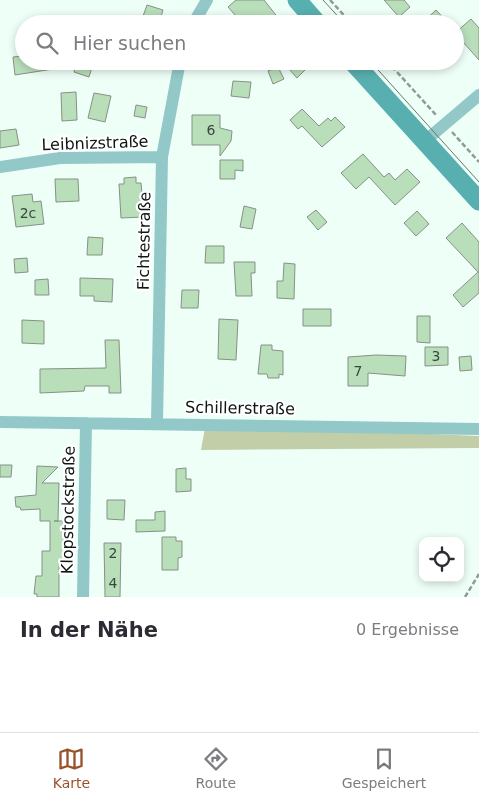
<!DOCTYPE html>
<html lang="de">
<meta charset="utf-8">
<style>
:root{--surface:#fff;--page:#f7f7f7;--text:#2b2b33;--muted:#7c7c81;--line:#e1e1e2;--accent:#98522a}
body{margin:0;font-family:"DejaVu Sans",sans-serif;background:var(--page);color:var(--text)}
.controls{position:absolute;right:15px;bottom:15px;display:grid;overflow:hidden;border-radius:10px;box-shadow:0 2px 8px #0003}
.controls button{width:45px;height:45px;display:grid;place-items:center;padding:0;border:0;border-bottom:1px solid var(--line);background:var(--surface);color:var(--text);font:25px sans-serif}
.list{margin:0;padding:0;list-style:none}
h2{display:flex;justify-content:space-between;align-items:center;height:65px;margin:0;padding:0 20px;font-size:21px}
h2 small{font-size:16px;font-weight:400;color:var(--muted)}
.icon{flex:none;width:28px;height:28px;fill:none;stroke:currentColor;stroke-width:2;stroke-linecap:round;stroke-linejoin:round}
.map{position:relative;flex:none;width:479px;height:597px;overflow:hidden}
.search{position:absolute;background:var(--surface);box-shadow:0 2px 8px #0003;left:15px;right:15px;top:15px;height:55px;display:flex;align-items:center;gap:12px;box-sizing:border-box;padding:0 18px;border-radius:28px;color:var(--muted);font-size:19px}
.sheet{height:135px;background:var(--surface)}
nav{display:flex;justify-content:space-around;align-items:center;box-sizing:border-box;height:70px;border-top:1px solid var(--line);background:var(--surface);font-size:14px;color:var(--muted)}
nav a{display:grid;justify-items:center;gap:2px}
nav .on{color:var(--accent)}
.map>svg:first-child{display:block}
.green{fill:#c1cea7}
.building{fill:#b8deba;stroke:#859285}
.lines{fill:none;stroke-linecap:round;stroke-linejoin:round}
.path{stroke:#8f9b96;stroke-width:2.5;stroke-dasharray:5 2.5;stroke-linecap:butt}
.street{stroke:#93c8c8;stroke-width:12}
.secondary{stroke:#58afaf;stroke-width:19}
.tram{stroke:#6a7671;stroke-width:1}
.labels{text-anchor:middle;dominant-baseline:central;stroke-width:4.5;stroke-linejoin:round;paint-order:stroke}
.number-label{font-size:14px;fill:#38473c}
.street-label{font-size:16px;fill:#0e1512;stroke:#fff}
</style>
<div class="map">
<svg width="479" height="597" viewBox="0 0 479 597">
<rect width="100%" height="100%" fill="#eefff8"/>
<path class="green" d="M 205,428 L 313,429 L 479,436 L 479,448 L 201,450 Z"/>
<path class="building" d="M 236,0 L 264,0 L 283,24 L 243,24 L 228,7 Z
M 384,0 L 404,0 L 410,7 L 399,17 Z
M 147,5 L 163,10 L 159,24 L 142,19 Z
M 436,10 L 449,24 L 421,24 Z
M 471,19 L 479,28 L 479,60 L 455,33 Z
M 24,56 L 24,61 L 65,61 L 66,67 L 15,75 L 13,57 Z
M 77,61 L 94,61 L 89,77 L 74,72 Z
M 297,61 L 314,61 L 297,78 L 289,69 Z
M 278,67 L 284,79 L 273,84 L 268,71 Z
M 233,81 L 251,82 L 249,98 L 231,96 Z
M 76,92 L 77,120 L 62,121 L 61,93 Z
M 94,93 L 111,96 L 105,122 L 88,118 Z
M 136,105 L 147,107 L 145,118 L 134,116 Z
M 302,109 L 319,126 L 328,118 L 331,121 L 335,117 L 345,127 L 322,147 L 302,126 L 298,129 L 290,120 Z
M 192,115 L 220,115 L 220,128 L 232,131 L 231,141 L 220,156 L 220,145 L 192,145 Z
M 16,129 L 19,145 L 0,148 L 0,131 Z
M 363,154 L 384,177 L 389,173 L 395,180 L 407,169 L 420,182 L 395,205 L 369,177 L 356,189 L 341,173 Z
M 220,160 L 243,160 L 243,171 L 235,170 L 235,179 L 220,179 Z
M 136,177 L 136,183 L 141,183 L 144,217 L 121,218 L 119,184 L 124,184 L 124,178 Z
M 55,179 L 78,179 L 79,201 L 56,202 Z
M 32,194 L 33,202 L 41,201 L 44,224 L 16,227 L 12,196 Z
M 244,206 L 256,209 L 252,229 L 240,227 Z
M 316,210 L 327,222 L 318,230 L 307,217 Z
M 417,211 L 429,224 L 416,236 L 404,223 Z
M 462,223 L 479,242 L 479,293 L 463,307 L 453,295 L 478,272 L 446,238 Z
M 88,237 L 103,238 L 102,255 L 87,255 Z
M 206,246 L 224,246 L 224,263 L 205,263 Z
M 27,258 L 28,272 L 15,273 L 14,259 Z
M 234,262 L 255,262 L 255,273 L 251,273 L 252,296 L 236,296 Z
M 284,263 L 295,264 L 294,299 L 277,298 L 277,281 L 283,281 Z
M 80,278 L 113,279 L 112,302 L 94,301 L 94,296 L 80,296 Z
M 48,279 L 49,295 L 35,295 L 35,280 Z
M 182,290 L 199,290 L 198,308 L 181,308 Z
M 303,309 L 331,309 L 331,326 L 303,326 Z
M 417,316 L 430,316 L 430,343 L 417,342 Z
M 219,319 L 238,320 L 236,360 L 218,359 Z
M 22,320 L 44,321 L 44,344 L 22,343 Z
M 105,340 L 119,340 L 121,393 L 109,393 L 109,386 L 85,386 L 84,391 L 40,393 L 40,369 L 106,368 Z
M 261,345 L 272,345 L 272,350 L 283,351 L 283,375 L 279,374 L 279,378 L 268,378 L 267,374 L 258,374 Z
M 425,347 L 448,347 L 448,365 L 425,366 Z
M 376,355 L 406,356 L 405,376 L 368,373 L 368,386 L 348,386 L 348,357 Z
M 471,356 L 472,370 L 460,371 L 459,357 Z
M 0,465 L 12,465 L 11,477 L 0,477 Z
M 37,466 L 58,467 L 42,483 L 59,483 L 58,521 L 54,521 L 63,521 L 64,548 L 64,563 L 59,563 L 59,597 L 37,597 L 37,594 L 34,594 L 36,576 L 42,576 L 42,551 L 50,551 L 50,521 L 40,521 L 40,509 L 21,510 L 20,507 L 16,507 L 15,497 L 36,495 Z
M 186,468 L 186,479 L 191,479 L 191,491 L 176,492 L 176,469 Z
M 107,500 L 125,500 L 124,520 L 107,519 Z
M 165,511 L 165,531 L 136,532 L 136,520 L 155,520 L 155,512 Z
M 162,537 L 176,537 L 176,541 L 182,541 L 182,557 L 178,558 L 178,570 L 162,570 Z
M 104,543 L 121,543 L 120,597 L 105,597 Z"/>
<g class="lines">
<path class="path" d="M 330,0 L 352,24
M 387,61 L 436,115
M 452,132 L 479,162
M 465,597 L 479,574"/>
<path class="street" d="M 193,24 L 207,0
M 425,141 L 479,95
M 0,167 L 60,158 L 162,157
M 0,422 L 479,429
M 157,422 L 162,157 L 180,61
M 83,597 L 86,423"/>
<path class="secondary" d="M 297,0 L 318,24
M 352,61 L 479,201"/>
<path class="tram" d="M 323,0 L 345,24
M 370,61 L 479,182"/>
</g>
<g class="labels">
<g class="number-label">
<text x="211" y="130">6</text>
<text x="28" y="213">2c</text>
<text x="436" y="356">3</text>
<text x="358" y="371">7</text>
<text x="113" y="553">2</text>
<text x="113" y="583">4</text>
</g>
<g class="street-label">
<text transform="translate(95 143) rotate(-2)">Leibnizstraße</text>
<text transform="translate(144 241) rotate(-89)">Fichtestraße</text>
<text transform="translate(240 408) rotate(1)">Schillerstraße</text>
<text transform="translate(68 510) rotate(-89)">Klopstockstraße</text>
</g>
</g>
</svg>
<div class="controls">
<button><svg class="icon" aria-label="locate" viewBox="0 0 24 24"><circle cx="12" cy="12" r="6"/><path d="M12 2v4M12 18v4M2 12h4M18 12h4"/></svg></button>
</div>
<div class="search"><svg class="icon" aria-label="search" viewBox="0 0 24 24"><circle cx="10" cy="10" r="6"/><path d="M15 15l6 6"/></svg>Hier suchen</div>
</div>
<section class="sheet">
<h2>In der Nähe<small>0 Ergebnisse</small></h2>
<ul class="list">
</ul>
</section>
<nav>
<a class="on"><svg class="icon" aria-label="map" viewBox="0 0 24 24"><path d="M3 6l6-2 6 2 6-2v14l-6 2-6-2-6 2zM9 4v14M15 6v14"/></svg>Karte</a>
<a><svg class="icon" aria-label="directions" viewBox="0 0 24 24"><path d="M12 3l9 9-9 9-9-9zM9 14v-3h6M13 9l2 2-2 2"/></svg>Route</a>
<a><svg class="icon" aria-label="saved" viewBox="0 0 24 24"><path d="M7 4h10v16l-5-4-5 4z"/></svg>Gespeichert</a>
</nav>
